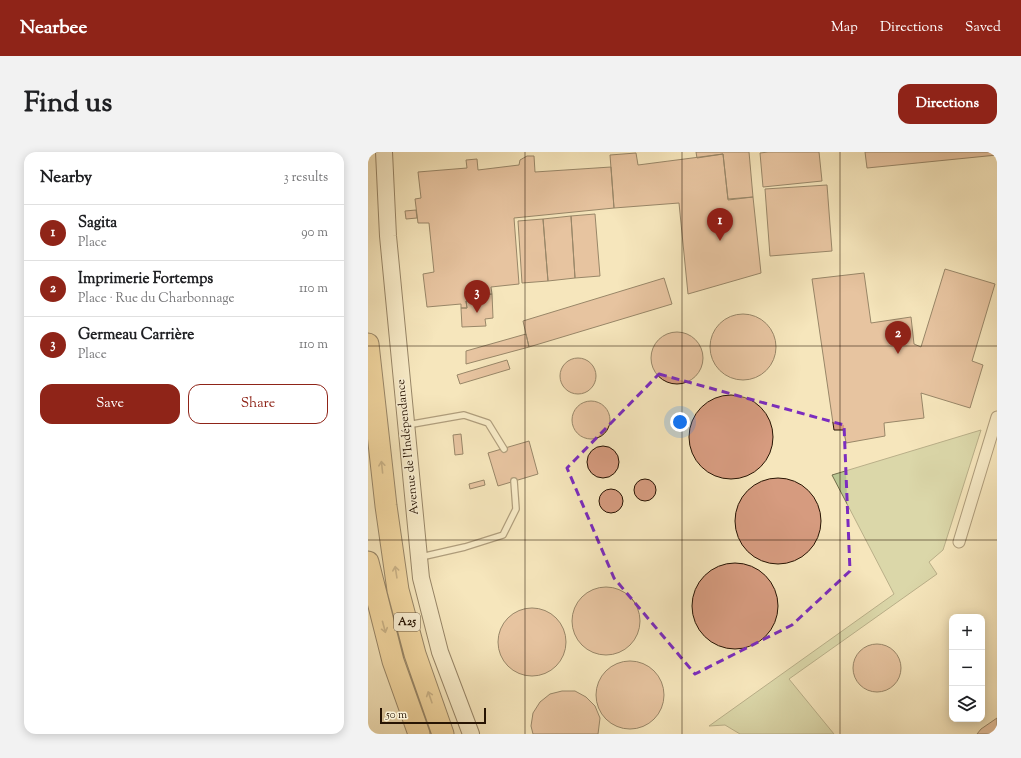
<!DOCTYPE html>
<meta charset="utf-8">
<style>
:root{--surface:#fff;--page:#f2f2f2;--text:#202124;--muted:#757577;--line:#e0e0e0;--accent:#8f2418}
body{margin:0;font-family:"Sorts Mill Goudy",serif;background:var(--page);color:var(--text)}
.controls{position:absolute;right:12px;bottom:12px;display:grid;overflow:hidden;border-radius:8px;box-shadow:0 2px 10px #0003}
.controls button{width:36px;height:36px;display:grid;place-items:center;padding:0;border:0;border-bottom:1px solid var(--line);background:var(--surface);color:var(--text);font:20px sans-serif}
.scale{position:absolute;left:12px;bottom:10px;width:106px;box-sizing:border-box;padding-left:4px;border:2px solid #271403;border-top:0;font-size:11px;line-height:14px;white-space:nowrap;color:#271403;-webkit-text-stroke:3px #f9efd3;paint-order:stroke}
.you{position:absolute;left:312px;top:270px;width:14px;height:14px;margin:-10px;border:3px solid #fff;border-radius:50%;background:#1a73e8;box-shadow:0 0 0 6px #1a73e833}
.badge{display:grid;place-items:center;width:26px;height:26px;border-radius:50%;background:var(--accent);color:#fff;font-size:13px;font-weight:700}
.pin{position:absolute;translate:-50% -33px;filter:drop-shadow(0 1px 2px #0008)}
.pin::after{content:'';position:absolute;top:21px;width:14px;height:12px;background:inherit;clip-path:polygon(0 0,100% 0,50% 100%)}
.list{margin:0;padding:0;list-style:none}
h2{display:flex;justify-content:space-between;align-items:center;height:52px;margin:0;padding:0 16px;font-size:17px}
h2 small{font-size:13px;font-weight:400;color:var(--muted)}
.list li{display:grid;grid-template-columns:26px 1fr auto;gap:12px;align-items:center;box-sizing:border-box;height:56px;padding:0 16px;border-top:1px solid var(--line)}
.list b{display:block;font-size:15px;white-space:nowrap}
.list p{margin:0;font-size:13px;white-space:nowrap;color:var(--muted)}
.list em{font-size:13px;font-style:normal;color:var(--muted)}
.actions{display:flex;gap:8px;padding:12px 16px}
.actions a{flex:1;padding:9px 0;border:1px solid var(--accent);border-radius:12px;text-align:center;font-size:14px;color:var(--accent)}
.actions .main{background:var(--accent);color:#fff}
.icon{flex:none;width:22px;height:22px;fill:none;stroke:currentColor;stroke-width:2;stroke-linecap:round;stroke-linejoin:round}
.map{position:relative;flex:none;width:629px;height:582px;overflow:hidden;border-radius:12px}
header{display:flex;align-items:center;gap:24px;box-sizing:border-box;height:56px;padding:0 20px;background:var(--accent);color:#fff}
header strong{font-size:19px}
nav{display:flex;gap:22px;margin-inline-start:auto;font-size:14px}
.intro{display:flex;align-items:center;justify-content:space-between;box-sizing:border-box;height:96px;padding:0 24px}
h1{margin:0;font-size:28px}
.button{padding:10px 18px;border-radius:12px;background:var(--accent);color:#fff;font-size:14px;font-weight:700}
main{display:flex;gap:24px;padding:0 24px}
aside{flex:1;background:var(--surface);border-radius:12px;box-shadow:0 2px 10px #0003}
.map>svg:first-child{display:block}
.green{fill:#bac693;stroke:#706d4b}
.building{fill:#d69b7f;stroke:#271403}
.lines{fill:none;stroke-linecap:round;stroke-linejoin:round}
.service-casing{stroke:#5b4831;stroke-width:8}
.minor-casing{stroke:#5b4831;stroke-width:13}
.secondary-casing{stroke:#271403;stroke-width:18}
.motorway-casing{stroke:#271403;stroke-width:23}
.service{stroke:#f9efd3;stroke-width:5.5}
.minor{stroke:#f9efd3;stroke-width:11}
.secondary{stroke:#f9efd3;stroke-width:16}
.motorway{stroke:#ebc37e;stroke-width:21}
.oneway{stroke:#937447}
.marked{fill:none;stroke:#7b2cbf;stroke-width:3;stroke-dasharray:8 5;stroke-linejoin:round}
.grid{fill:none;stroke:#271403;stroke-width:1;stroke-opacity:0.55}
.labels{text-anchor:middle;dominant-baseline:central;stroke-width:3;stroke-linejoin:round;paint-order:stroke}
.shield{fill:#f9efd3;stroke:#665641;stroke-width:1}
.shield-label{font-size:11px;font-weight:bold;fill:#271403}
.street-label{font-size:12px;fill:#271403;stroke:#f9efd3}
</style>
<header>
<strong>Nearbee</strong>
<nav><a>Map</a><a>Directions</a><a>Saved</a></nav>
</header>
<div class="intro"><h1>Find us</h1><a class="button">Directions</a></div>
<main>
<aside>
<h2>Nearby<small>3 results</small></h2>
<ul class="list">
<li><span class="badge">1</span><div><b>Sagita</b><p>Place</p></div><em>90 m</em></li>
<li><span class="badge">2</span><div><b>Imprimerie Fortemps</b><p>Place · Rue du Charbonnage</p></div><em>110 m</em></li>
<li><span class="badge">3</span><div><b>Germeau Carrière</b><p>Place</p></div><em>110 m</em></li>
</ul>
<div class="actions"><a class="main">Save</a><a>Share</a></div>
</aside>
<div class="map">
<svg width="629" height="582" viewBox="0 0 629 582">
<rect width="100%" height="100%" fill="#f6e6bc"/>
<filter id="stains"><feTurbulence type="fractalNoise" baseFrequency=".005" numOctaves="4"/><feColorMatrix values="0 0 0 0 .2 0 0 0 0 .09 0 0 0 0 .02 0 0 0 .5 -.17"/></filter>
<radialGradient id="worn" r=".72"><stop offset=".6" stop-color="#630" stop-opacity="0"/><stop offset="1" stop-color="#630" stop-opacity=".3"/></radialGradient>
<path class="green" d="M 613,278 L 575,398 L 561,410 L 569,422 L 421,527 L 466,582 L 372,582 L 357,573 L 341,574 L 526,442 L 464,323 Z"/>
<path class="building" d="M 328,0 L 381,0 L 385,45 L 360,47 L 355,2 L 329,6 Z
M 400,0 L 451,0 L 454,29 L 395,35 L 392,1 Z
M 497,0 L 629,0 L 629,3 L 499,16 Z
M 268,1 L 270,13 L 355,2 L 360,48 L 385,45 L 393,121 L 320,142 L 311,51 L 246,56 L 242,3 Z
M 159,4 L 166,4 L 167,20 L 243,15 L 246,56 L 146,66 L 151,132 L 123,135 L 124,142 L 103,144 L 103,149 L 98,149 L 99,156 L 93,156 L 93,152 L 59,155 L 55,122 L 66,120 L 61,71 L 50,71 L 47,47 L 53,46 L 50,20 L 99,16 L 98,8 L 109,7 L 110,18 L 151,13 L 152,8 Z
M 459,33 L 464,99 L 402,104 L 397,37 Z
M 48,58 L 49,66 L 38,67 L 37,59 Z
M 227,62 L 232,124 L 207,126 L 203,64 Z
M 203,64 L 207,126 L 180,129 L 175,67 Z
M 175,67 L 180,129 L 154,131 L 150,69 Z
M 577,117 L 627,132 L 604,209 L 615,213 L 602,256 L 553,241 L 556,266 L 516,271 L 517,284 L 478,291 L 476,278 L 466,278 L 444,127 L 496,121 L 503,171 L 543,165 L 546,192 L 553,195 Z
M 296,126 L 304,152 L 161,195 L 155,169 Z
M 124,142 L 125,166 L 117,167 L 118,174 L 94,175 L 93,156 L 99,156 L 98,149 L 103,149 L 103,144 Z
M342 195a33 33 0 1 1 66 0a33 33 0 1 1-66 0Z
M283 206a26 26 0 1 1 52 0a26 26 0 1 1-52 0Z
M 158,182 L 161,195 L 98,212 L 98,199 Z
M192 224a18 18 0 1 1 36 0a18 18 0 1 1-36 0Z
M 139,208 L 142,217 L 92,232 L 89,223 Z
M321 285a42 42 0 1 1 84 0a42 42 0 1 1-84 0Z
M204 268a19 19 0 1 1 38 0a19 19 0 1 1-38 0Z
M 93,282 L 95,302 L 87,303 L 85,283 Z
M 161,289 L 170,322 L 130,334 L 120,301 Z
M219 310a16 16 0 1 1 32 0a16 16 0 1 1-32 0Z
M367 369a43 43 0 1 1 86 0a43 43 0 1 1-86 0Z
M266 338a11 11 0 1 1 22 0a11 11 0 1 1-22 0Z
M 116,328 L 117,333 L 102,337 L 101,332 Z
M231 349a12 12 0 1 1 24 0a12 12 0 1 1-24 0Z
M324 454a43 43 0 1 1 86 0a43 43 0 1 1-86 0Z
M204 469a34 34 0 1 1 68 0a34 34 0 1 1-68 0Z
M130 490a34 34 0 1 1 68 0a34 34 0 1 1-68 0Z
M485 516a24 24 0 1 1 48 0a24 24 0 1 1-48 0Z
M228 543a34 34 0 1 1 68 0a34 34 0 1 1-68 0Z
M 194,539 L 207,539 L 218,545 L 227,554 L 232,566 L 230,582 L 165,582 L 163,574 L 165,561 L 172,550 L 182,542 Z
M 629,566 L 629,582 L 609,582 L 613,577 Z"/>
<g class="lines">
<defs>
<path id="service" d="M 39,273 L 96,263 L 120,271 L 136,297
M 53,405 L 97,395 L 135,383 L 148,357 L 146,329"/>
<path id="minor" d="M 591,390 L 629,265"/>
<path id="secondary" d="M 16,0 L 20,84 L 53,426 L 72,500 L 103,582"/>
<path id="motorway" d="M 0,192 L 18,354 L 30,438 L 47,502 L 75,582
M 0,410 L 25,509 L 51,582"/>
</defs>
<use href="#service" class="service-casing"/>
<use href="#minor" class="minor-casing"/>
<use href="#secondary" class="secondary-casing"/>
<use href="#motorway" class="motorway-casing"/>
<use href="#service" class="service"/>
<use href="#minor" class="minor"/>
<use href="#secondary" class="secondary"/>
<use href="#motorway" class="motorway"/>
</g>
<defs><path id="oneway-shaft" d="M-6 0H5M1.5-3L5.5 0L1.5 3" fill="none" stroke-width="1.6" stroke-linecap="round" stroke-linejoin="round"/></defs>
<g class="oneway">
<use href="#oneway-shaft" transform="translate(14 315) rotate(-96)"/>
<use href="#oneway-shaft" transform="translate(28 420) rotate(-99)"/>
<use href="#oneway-shaft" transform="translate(16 475) rotate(75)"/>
<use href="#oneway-shaft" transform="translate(62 545) rotate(-109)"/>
</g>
<path d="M0 0H629V582H0ZM 291,222 L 476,273 L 482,419 L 424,473 L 327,522 L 246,426 L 199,316 Z" fill="#f6e6bc" fill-opacity=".55" fill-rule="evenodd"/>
<path class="marked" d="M 291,222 L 476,273 L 482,419 L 424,473 L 327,522 L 246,426 L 199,316 Z"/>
<path class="grid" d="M 157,0 L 157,582M 314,0 L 314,582M 472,0 L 472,582M 0,194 L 629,194M 0,388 L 629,388"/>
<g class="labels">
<rect class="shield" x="26" y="461" width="26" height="18" rx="3"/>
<g class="shield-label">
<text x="39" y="470">A25</text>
</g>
<g class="street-label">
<text transform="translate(40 295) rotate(-96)">Avenue de l'Indépendance</text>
</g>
</g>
<rect width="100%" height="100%" filter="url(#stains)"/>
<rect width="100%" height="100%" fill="url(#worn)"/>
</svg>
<div class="controls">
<button>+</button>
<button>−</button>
<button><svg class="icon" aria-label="layers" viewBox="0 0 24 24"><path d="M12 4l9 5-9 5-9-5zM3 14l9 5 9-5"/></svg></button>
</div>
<div class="scale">50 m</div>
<div class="you"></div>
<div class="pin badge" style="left:352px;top:89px">1</div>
<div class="pin badge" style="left:530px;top:202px">2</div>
<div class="pin badge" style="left:109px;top:161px">3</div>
</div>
</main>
